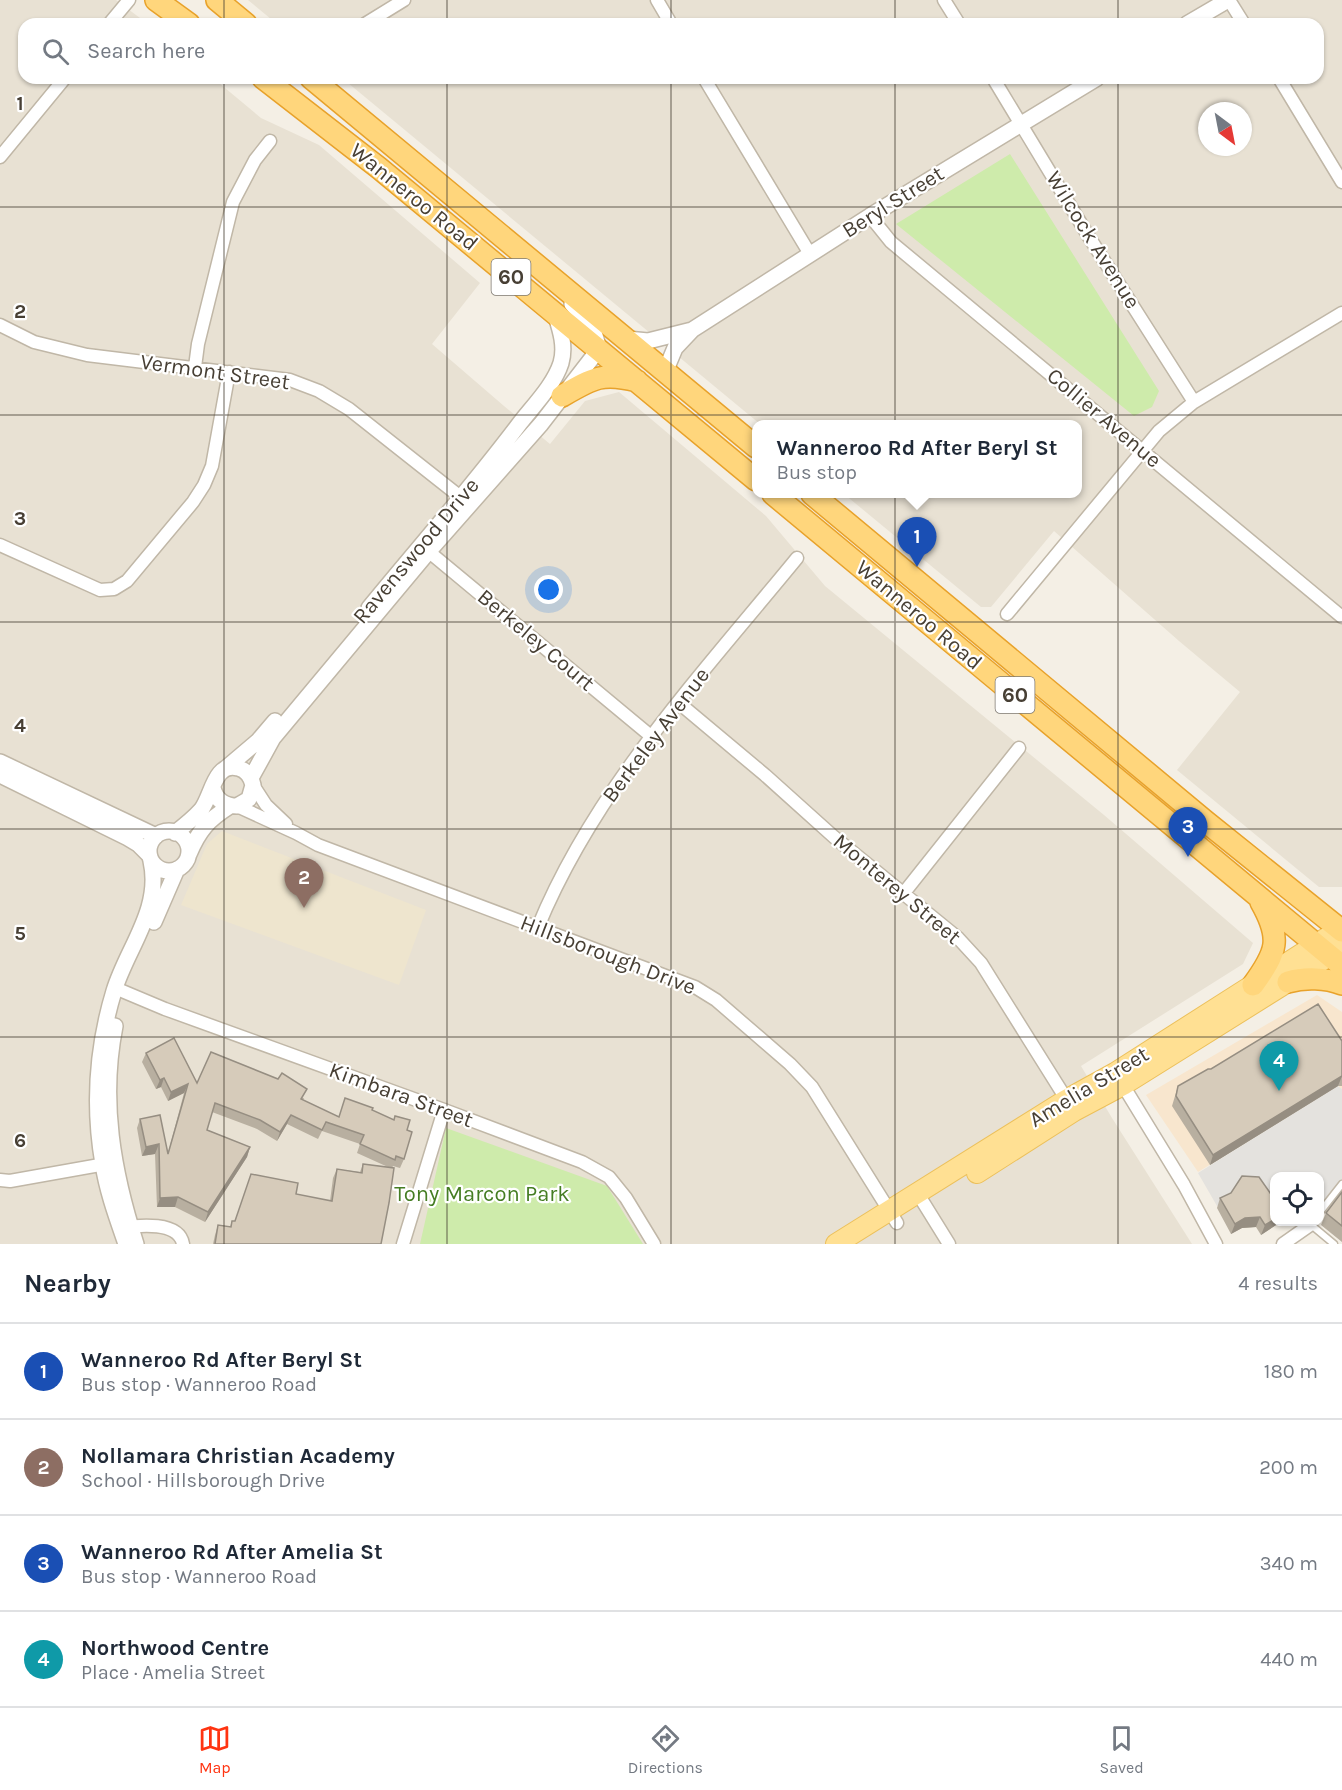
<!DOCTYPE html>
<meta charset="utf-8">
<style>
:root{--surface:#fff;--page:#f6f6f7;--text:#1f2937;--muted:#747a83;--line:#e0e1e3;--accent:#ff3411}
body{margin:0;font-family:Karla,sans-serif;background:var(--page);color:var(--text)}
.controls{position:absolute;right:18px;bottom:18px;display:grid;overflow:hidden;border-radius:12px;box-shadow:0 2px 4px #0004}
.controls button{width:54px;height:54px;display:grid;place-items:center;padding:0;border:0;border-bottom:2px solid var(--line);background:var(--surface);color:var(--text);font:30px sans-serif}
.compass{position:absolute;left:1198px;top:102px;width:54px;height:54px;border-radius:50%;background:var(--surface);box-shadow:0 2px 4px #0004;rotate:148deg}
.you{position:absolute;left:549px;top:590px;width:21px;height:21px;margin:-15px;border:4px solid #fff;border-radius:50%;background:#1a73e8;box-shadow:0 0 0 9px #1a73e833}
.badge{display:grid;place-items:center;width:39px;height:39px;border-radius:50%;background:var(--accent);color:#fff;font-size:20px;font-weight:700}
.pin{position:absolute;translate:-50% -50px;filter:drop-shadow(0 2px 3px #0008)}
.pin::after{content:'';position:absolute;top:32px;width:21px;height:18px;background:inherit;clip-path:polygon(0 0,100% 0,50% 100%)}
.popup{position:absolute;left:752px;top:420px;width:330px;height:78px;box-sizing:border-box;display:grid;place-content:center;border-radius:12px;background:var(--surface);filter:drop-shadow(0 2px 4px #0005);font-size:20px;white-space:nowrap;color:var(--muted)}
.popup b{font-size:22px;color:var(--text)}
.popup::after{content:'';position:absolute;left:50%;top:100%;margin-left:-12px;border:12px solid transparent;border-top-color:var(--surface)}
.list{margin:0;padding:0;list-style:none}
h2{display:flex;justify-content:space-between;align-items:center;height:78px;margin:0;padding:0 24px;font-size:26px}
h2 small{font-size:20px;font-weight:400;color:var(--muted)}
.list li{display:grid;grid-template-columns:39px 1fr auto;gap:18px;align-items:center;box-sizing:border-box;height:96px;padding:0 24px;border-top:2px solid var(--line)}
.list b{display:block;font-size:22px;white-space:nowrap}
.list p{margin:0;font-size:20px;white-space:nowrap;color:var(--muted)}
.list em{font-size:20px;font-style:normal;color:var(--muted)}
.icon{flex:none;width:33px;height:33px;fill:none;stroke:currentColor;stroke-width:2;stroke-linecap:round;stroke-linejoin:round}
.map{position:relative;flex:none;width:1342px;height:1244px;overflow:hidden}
.search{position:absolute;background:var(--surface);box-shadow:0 2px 4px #0004;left:18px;right:18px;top:18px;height:66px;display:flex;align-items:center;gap:15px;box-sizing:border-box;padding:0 21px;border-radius:18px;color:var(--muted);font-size:22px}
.sheet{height:462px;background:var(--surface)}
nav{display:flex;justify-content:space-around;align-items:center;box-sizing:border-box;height:84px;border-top:2px solid var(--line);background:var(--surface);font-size:16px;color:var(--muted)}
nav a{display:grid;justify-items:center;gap:3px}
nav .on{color:var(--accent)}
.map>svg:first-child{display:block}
.residential{fill:#e8e1d3;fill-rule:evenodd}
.commercial{fill:#f8e6ce}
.education{fill:#eee5ce}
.green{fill:#ceebab}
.parking{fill:#e4e2de}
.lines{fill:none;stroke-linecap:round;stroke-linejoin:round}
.service-casing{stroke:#c0b7a7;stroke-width:9}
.minor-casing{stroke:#c0b7a7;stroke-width:15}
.tertiary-casing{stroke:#c0b7a7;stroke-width:18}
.primary-casing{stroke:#ecc05b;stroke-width:22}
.trunk-casing{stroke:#e8a22b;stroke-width:24}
.service{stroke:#fff;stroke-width:6}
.minor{stroke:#fff;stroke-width:12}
.tertiary{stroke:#fff;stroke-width:15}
.primary{stroke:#ffe093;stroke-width:20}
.trunk{stroke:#ffd67c;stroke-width:21}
.wall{fill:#b8afa0}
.shaded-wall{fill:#968e82}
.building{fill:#d6cbba;stroke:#968e82;stroke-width:1.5}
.grid{fill:none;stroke:#473f34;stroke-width:1.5;stroke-opacity:0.55}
.labels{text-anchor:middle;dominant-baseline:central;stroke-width:4.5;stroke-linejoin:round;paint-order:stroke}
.shield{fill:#fff;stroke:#7e7971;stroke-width:1.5}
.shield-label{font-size:21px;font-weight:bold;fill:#473f34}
.street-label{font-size:22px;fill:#473f34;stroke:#fff}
.park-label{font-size:22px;fill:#457d23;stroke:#fff}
.grid-label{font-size:20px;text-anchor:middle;font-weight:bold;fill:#473f34;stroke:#fff;stroke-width:4.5;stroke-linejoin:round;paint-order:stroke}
</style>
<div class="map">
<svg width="1342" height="1244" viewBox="0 0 1342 1244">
<rect width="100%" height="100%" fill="#f4efe5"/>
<path class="residential" d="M 0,0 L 116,0 L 148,24 L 24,24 L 24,78 L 213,78 L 261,118 L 319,145 L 480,283 L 432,344 L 504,406 L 550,444 L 585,401 L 619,392 L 766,516 L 825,586 L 1104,815 L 1253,943 L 1243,964 L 1081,1066 L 1112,1118 L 1192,1244 L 0,1244 Z
M 248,0 L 1342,0 L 1342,887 L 1319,887 L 1177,770 L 1240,692 L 1179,641 L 1054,531 L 991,607 L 981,607 L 844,494 L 1078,494 L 1078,424 L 760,424 L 342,78 L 1318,78 L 1318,24 L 277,24 ZM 1207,111 L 1243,111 L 1243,147 L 1207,147 Z"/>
<path class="commercial" d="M 1317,995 L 1342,1012 L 1342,1089 L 1338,1086 L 1198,1172 L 1146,1095 Z"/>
<path class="education" d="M 222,831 L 426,910 L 399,985 L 181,905 L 207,844 Z"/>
<path class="green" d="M 1010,154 L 1159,391 L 1152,407 L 1134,416 L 896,224 Z
M 446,1128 L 607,1186 L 643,1244 L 420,1244 Z"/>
<path class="parking" d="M 1338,1086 L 1342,1089 L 1342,1199 L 1320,1207 L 1320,1176 L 1274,1176 L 1274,1209 L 1225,1201 L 1217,1206 L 1198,1173 Z"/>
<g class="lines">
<defs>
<path id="service" d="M 1320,1212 L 1342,1184
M 1310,1224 L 1334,1244"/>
<path id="minor" d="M 657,0 L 671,24
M 944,0 L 959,24
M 1229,0 L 1244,24
M 109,24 L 129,0
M 365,24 L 404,0
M 704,78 L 810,254
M 993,78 L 1089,237 L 1194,402
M 1279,78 L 1342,182
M 0,157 L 65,78
M 870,216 L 891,242 L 1342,617
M 0,325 L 34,342 L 87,355 L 290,380 L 319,391 L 349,409 L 468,503
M 195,367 L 198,344 L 233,202 L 255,160 L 270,141
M 0,545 L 100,590 L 114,589 L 127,581 L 193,502 L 204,485 L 212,466 L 229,372
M 422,546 L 652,737
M 1007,614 L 1159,431 L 1194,402 L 1342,313
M 679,703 L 765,775 L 834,837 L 958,938 L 981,963 L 1070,1105
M 253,785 L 266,805 L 286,824
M 237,806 L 296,833 L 318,845 L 695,987 L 716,1000 L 790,1064 L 812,1087 L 897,1223
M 903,894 L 1019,748
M 538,927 C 595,788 703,673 797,558
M 115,988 L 165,1009 L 444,1110 L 582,1162 L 609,1177 L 626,1198 L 654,1244
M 1121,1082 L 1184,1185 L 1216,1244
M 0,1180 L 10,1181 L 111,1163
M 918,1194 L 949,1244
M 122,1228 C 139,1225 179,1221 183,1244
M 403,1244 L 444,1110
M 1283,1244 L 1310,1225"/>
<path id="tertiary" d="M 1187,24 L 1228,0
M 627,339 L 648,341 L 692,330
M 665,372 L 675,348 L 692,330 L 870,216 L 1097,78
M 369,608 C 419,547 472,487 520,423 C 534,405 554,385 561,363 C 566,346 560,329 555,313
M 0,762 L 156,836
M 225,769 L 258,741 L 275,721
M 0,775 L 128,838 L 138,844 L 149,855
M 251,778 L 273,738 L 429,551 L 541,424 L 599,349 L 593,329 L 572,304
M149 851a20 20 0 1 1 40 0a20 20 0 1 1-40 0Z
M 175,833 C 184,826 193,819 201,810 C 212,797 214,761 238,768 C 247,770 251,777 253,785 L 249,799 L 237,806 C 224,806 216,800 213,788
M 189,854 C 199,830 208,820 230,806
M 154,922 L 177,869
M 115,1026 C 100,1101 113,1172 136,1244
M 126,1244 C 117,1218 107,1191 103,1164 C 93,1106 97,1047 114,991 C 127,948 162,909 151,861"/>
<path id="primary" d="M 977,1173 L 1074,1111 L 1123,1085 L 1342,948
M 836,1244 L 1066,1100 L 1115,1073 L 1342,928"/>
<path id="trunk" d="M 156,0 L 189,24
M 217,0 L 246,24
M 263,78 L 379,168 L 756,480
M 311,78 L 756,447
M 562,396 C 593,378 602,372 637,381
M 773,494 L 1342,966
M 812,494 L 1205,821 L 1342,931
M 1288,982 C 1305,977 1326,978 1342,984
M 1253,985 C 1277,952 1282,939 1261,902"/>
</defs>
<use href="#service" class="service-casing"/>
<use href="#minor" class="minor-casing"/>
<use href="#tertiary" class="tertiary-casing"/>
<use href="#primary" class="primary-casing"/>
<use href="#trunk" class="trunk-casing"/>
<use href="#service" class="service"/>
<use href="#minor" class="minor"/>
<use href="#tertiary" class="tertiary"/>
<use href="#primary" class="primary"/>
<use href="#trunk" class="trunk"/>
</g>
<path class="wall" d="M 1342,1041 L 1342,1086 L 1338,1086 L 1210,1165 L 1172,1106 L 1178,1086 L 1211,1069 Z
M 146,1053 L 197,1083 L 304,1098 L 303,1100 L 339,1117 L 372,1110 L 407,1130 L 404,1159 L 400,1168 L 393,1166 L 392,1168 L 381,1244 L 213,1244 L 215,1235 L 218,1225 L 230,1227 L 232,1221 L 235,1221 L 296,1194 L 330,1201 L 333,1178 L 337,1169 L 360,1172 L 363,1164 L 388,1167 L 357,1153 L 360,1144 L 322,1131 L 318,1139 L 287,1124 L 277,1141 L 257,1129 L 212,1112 L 207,1130 L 250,1147 L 247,1157 L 205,1222 L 175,1207 L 157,1207 L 155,1154 L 142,1156 L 137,1128 L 140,1119 L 168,1153 L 184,1093 L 168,1101 L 161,1087 L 156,1089 L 142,1062 Z
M 1342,1192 L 1342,1242 L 1321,1225 L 1326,1213 Z
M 1220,1198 L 1279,1223 L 1261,1235 L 1256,1227 L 1242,1228 L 1231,1234 L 1217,1208 Z"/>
<path class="shaded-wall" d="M 1342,1076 L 1338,1086 L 1210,1165 L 1213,1155 Z
M 164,1078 L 161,1087 L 156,1089 L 160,1080 Z
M 188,1084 L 184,1093 L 168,1101 L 171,1092 Z
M 291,1115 L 287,1124 L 277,1141 L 280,1132 Z
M 159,1144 L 155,1154 L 142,1156 L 146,1147 Z
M 250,1147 L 247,1157 L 205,1222 L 208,1212 Z
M 178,1197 L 175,1207 L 157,1207 L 160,1198 Z
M 1260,1217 L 1256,1227 L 1242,1228 L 1231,1234 L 1235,1224 L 1245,1218 Z
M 1275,1219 L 1275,1221 L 1280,1221 L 1279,1223 L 1261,1235 L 1265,1225 Z"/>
<path class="building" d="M 1318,1004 L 1342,1041 L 1342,1076 L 1213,1155 L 1176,1096 L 1178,1086 L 1208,1069 L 1211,1069 Z
M 174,1038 L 197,1083 L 211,1052 L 278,1079 L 282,1073 L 307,1089 L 301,1099 L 339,1117 L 345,1098 L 373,1108 L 372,1110 L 394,1120 L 395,1116 L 410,1120 L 407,1130 L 412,1132 L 404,1159 L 396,1156 L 395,1160 L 360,1144 L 364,1135 L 326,1122 L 322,1130 L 291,1115 L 280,1132 L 260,1120 L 215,1103 L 207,1130 L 250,1147 L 208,1212 L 178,1197 L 160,1198 L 159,1144 L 146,1147 L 140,1119 L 160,1115 L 168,1154 L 188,1084 L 171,1092 L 164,1078 L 160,1080 L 146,1053 Z
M 363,1164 L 394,1168 L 389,1203 L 381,1244 L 215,1244 L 218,1225 L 231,1227 L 232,1221 L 235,1221 L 251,1174 L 298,1183 L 296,1194 L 332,1201 L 337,1169 L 362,1173 Z
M 1242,1176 L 1259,1177 L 1275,1200 L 1275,1219 L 1265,1225 L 1260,1217 L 1245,1218 L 1235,1224 L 1220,1198 L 1231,1193 Z
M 1342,1192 L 1342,1226 L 1326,1213 Z"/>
<path class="grid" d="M 224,0 L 224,24M 447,0 L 447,24M 671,0 L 671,24M 895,0 L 895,24M 1118,0 L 1118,24M 224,78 L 224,1244M 447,78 L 447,1244M 671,78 L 671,1244M 895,78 L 895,1244M 1118,78 L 1118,1244M 0,207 L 1342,207M 0,415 L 1342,415M 0,622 L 1342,622M 0,829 L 1342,829M 0,1037 L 1342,1037"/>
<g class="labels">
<g class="shield">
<rect x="491.5" y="259" width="39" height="36" rx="4.5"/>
<rect x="995.5" y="677" width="39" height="36" rx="4.5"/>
</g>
<g class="shield-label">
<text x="511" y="277">60</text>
<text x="1015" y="695">60</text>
</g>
<g class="street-label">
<text transform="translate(414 197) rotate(39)">Wanneroo Road</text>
<text transform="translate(893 202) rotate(-32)">Beryl Street</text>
<text transform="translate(1093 240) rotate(58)">Wilcock Avenue</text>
<text transform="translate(215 372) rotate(8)">Vermont Street</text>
<text transform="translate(1104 418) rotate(40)">Collier Avenue</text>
<text transform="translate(416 551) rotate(-50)">Ravenswood Drive</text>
<text transform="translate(919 615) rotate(40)">Wanneroo Road</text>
<text transform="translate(536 640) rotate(40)">Berkeley Court</text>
<text transform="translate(656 735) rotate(-53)">Berkeley Avenue</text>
<text transform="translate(897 889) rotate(40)">Monterey Street</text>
<text transform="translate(608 955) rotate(21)">Hillsborough Drive</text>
<text transform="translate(1089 1087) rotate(-31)">Amelia Street</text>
<text transform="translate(401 1095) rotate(20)">Kimbara Street</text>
</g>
<g class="park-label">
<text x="482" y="1194">Tony Marcon Park</text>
</g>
</g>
<g class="grid-label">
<text x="20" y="110">1</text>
<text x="20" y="318">2</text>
<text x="20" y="525">3</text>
<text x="20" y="732">4</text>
<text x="20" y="940">5</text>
<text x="20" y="1147">6</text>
</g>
</svg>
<div class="controls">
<button><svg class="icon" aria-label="locate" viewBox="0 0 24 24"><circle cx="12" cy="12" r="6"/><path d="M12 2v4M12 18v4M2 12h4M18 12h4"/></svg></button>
</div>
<svg class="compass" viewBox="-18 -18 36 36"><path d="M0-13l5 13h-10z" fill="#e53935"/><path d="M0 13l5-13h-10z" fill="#747a83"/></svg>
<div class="you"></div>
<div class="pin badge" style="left:917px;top:567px;background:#1a4fb4">1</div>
<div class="popup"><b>Wanneroo Rd After Beryl St</b>Bus stop</div>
<div class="pin badge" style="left:304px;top:908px;background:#8d6e63">2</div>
<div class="pin badge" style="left:1188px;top:857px;background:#1a4fb4">3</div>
<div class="pin badge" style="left:1279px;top:1091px;background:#0f9aa8">4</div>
<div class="search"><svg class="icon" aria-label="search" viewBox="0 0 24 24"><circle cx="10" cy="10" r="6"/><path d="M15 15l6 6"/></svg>Search here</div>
</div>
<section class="sheet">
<h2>Nearby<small>4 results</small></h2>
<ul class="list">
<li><span class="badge" style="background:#1a4fb4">1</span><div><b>Wanneroo Rd After Beryl St</b><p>Bus stop · Wanneroo Road</p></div><em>180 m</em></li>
<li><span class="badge" style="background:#8d6e63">2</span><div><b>Nollamara Christian Academy</b><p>School · Hillsborough Drive</p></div><em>200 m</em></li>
<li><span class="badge" style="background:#1a4fb4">3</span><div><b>Wanneroo Rd After Amelia St</b><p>Bus stop · Wanneroo Road</p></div><em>340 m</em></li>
<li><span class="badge" style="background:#0f9aa8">4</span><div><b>Northwood Centre</b><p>Place · Amelia Street</p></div><em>440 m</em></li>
</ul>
</section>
<nav>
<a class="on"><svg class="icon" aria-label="map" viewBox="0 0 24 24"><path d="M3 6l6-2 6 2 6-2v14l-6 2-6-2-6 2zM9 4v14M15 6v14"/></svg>Map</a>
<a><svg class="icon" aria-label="directions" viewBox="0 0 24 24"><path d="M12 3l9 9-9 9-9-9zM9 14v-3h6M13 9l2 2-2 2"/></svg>Directions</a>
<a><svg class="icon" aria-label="saved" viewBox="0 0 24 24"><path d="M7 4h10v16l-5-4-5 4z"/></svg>Saved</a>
</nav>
